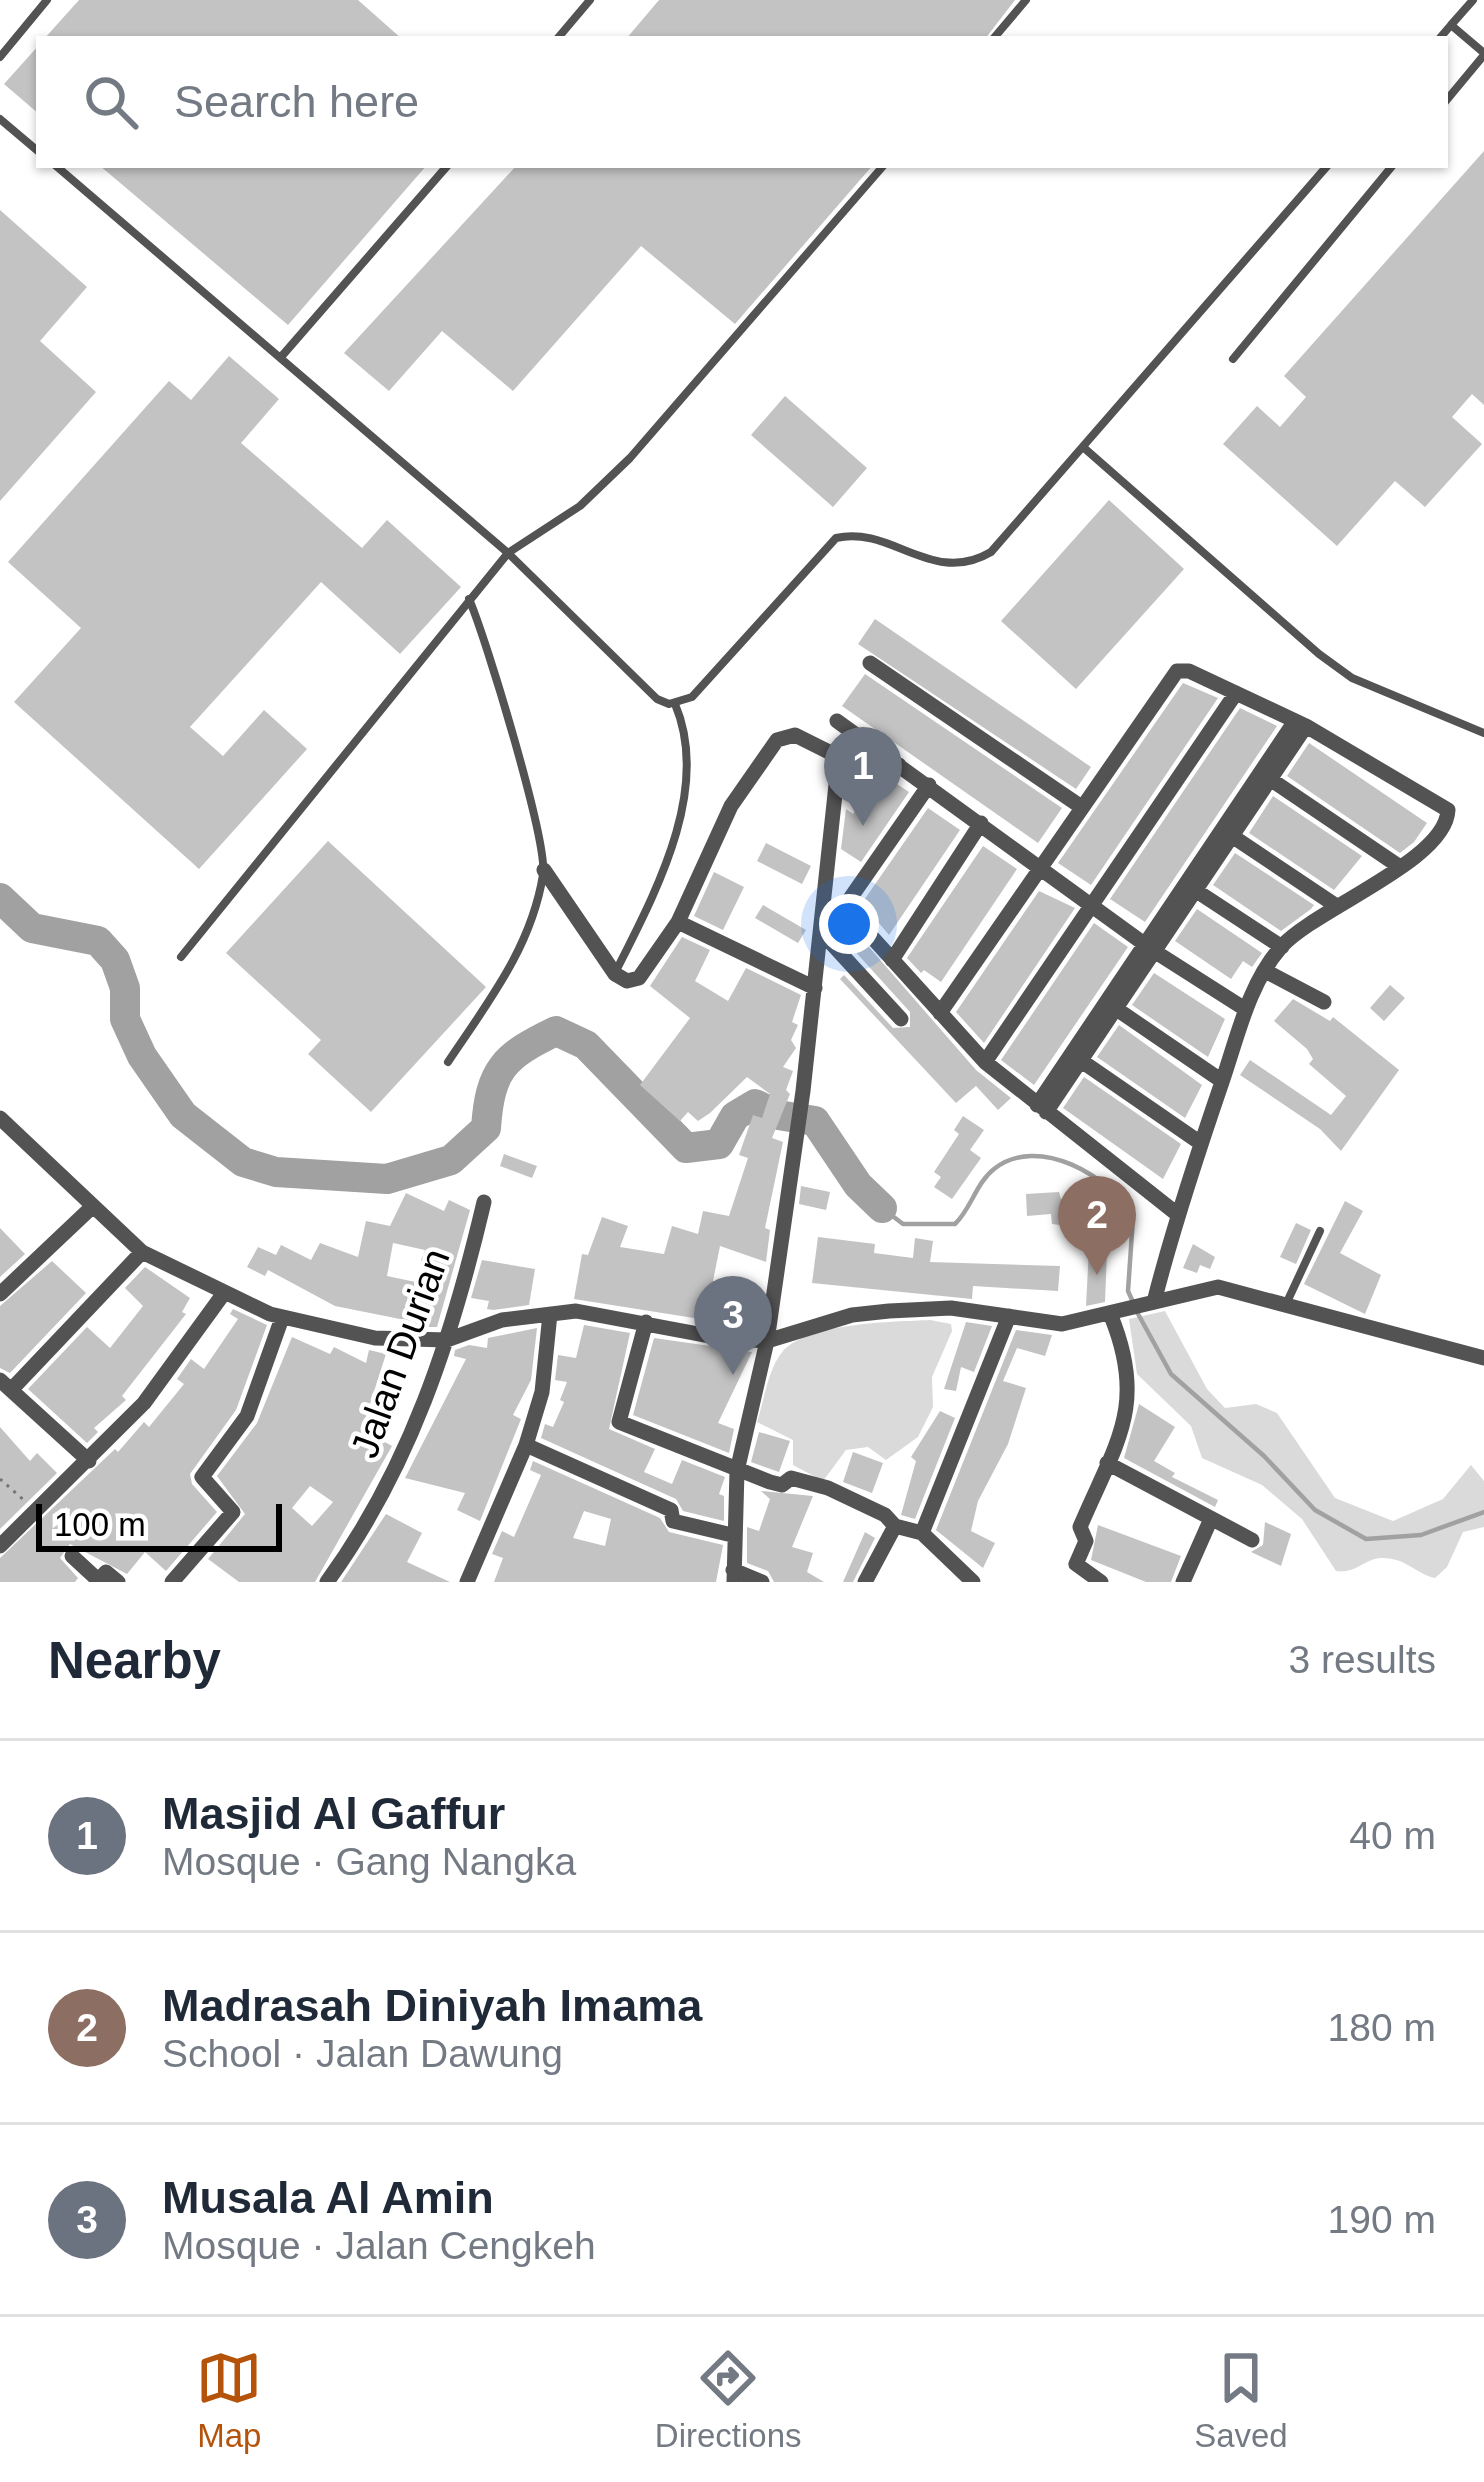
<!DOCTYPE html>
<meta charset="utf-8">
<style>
:root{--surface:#fff;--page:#f6f6f7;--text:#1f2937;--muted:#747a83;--line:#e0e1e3;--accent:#b45309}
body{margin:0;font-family:Helvetica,sans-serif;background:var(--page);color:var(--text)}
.scale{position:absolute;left:36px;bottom:30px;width:246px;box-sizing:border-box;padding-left:12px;border:6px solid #000;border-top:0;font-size:33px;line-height:42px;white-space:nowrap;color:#000;-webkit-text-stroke:9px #fff;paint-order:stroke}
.you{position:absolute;left:849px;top:924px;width:42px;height:42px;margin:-30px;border:9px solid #fff;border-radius:50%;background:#1a73e8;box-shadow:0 0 0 18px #1a73e833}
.badge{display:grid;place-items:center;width:78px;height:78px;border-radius:50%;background:var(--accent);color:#fff;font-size:39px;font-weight:700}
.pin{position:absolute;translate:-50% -99px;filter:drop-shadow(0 3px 6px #0008)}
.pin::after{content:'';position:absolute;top:63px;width:42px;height:36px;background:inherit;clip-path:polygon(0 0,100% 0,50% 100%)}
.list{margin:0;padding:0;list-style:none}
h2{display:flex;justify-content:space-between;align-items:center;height:156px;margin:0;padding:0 48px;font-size:51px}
h2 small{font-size:39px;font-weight:400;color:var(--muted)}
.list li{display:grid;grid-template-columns:78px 1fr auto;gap:36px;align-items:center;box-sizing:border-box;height:192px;padding:0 48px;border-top:3px solid var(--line)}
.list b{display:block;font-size:45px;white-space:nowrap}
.list p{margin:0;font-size:39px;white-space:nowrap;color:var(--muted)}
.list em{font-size:39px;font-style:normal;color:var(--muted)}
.icon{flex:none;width:66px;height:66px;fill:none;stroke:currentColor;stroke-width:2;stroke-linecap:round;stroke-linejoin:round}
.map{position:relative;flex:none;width:1484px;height:1582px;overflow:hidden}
.search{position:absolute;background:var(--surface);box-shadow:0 3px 9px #0004;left:36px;right:36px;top:36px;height:132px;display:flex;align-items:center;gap:30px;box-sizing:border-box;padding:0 42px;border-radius:0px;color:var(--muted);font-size:45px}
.sheet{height:732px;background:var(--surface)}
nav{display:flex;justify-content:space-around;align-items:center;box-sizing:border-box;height:168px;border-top:3px solid var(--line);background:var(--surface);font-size:33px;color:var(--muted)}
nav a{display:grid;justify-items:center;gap:6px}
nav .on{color:var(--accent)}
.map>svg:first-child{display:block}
.green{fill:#dadada}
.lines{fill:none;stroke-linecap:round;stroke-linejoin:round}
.stream{stroke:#a1a1a1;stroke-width:4.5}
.river{stroke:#a1a1a1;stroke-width:30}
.building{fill:#c3c3c3;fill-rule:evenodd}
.path{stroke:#757575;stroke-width:3;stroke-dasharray:3 6;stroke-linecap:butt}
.service{stroke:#535353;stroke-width:8}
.minor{stroke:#535353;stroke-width:15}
.labels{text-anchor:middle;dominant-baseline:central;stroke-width:9;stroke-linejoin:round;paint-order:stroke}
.street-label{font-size:39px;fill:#000;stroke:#fff}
</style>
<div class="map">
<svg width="1484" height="1582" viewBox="0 0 1484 1582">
<rect width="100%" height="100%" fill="#fff"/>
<path class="green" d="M 1165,1311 L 1207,1389 L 1225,1408 L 1256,1404 L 1277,1413 L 1335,1498 L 1393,1521 L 1443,1499 L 1471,1465 L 1484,1481 L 1484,1527 L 1463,1532 L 1447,1567 L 1435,1578 C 1416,1574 1405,1557 1381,1558 C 1364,1559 1356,1574 1336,1571 L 1302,1519 L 1262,1485 L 1202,1458 L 1191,1426 L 1137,1374 L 1129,1319 Z
M 930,1320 L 951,1324 L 952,1331 L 932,1377 L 933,1407 L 918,1437 L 886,1460 L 868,1447 L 846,1450 L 823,1481 L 793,1465 L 793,1440 L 757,1422 C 764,1401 768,1368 783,1351 C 810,1322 893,1322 930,1320 Z"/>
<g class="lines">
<path class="stream" d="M 882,1208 L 903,1224 L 955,1224 C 971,1209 976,1183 994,1169 C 1038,1134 1111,1176 1133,1218 L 1128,1291 L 1133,1302
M 1137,1312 L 1171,1374 L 1264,1456 L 1315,1510 L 1366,1539 L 1421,1535 L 1484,1512"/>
<path class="river" d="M 0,898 L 32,928 L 98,941 L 115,960 L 125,988 L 125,1019 L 142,1056 L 183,1115 L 243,1162 L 276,1172 L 387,1179 L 451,1160 L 486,1128 C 490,1069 504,1056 556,1031 L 586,1045 L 686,1148 L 719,1144 L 735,1116 L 755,1104 L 778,1115 L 815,1121 L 858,1185 L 882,1208"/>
</g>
<path class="building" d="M 79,0 L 358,0 L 402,39 L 44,39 Z
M 659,0 L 1015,0 L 985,39 L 626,39 Z
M 39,45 L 39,114 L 4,84 Z
M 1484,151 L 1484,405 L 1472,394 L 1452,417 L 1482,444 L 1425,507 L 1395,481 L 1337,546 L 1223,444 L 1257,406 L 1280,427 L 1306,397 L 1284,376 Z
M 99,165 L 427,165 L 288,325 Z
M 517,165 L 873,165 L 735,324 L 641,246 L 513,391 L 442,331 L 389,391 L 344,353 Z
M 0,210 L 87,287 L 40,341 L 96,392 L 0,501 Z
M 229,356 L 279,399 L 241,443 L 362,548 L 387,520 L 461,587 L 400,654 L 321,582 L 190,727 L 223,756 L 264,710 L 307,749 L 199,869 L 14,702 L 81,628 L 8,562 L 169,381 L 191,400 Z
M 785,396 L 867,468 L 833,507 L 751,435 Z
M 1109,500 L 1184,569 L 1076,689 L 1001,621 Z
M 875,619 L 1091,767 L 1076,789 L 858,644 Z
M 865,674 L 1062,808 L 1038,843 L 842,706 Z
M 1183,683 L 1218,698 L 1091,885 L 1058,863 Z
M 1240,708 L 1277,726 L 1145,922 L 1110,899 Z
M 1309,743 L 1427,823 L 1414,842 L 1400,853 L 1287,776 Z
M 885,776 L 909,792 L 861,862 L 841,849 L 846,809 L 853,814 Z
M 1273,796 L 1362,856 L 1334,890 L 1249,833 Z
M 928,808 L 960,830 L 889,935 L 862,903 Z
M 328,841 L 486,987 L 371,1112 L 308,1054 L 321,1040 L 226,953 Z
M 766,843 L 811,866 L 802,884 L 757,861 Z
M 983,846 L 1017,869 L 941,982 L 924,970 L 921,973 L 907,958 Z
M 1235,853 L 1314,905 L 1311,909 L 1281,931 L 1213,885 Z
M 714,872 L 744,887 L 723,930 L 694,916 Z
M 1039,891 L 1075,908 L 984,1043 L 956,1012 Z
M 763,905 L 806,930 L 798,943 L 755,918 Z
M 835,908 L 976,1070 L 1011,1098 L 998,1110 L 976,1086 L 956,1103 L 840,979 L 844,975 L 893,1028 L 910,1027 L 910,1012 L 852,948 L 833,922 Z
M 1197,909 L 1262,953 L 1252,967 L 1243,961 L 1231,979 L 1175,941 Z
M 1094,923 L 1128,947 L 1034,1085 L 1001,1060 Z
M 682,937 L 710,950 L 695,981 L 728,1001 L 746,968 L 801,995 L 792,1022 L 798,1025 L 791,1040 L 796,1048 L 783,1067 L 793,1071 L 786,1090 L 790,1094 L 772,1138 L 783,1142 L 765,1228 L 770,1230 L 766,1262 L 720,1246 L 713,1281 L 762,1290 L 757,1328 L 574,1299 L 582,1254 L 588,1255 L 602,1217 L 628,1226 L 620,1247 L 664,1254 L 672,1226 L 698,1234 L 703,1211 L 729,1216 L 748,1158 L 739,1155 L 753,1115 L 762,1118 L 770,1094 L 747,1077 L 710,1113 L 698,1121 L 688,1112 L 680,1121 L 640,1085 L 690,1018 L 650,986 Z
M 1154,973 L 1225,1019 L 1208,1057 L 1132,1005 Z
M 1390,985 L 1405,998 L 1384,1021 L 1370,1008 Z
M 1293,999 L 1330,1021 L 1333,1017 L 1399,1070 L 1341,1151 L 1320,1129 L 1240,1075 L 1250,1060 L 1331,1115 L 1346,1096 L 1309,1064 L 1313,1059 L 1307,1049 L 1274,1021 Z
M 1119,1025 L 1202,1085 L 1185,1118 L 1097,1057 Z
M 1084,1077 L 1181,1144 L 1163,1179 L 1063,1108 Z
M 963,1116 L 984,1130 L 970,1150 L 981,1158 L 952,1199 L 934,1187 L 941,1177 L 934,1172 L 959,1134 L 954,1130 Z
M 504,1154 L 537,1166 L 532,1178 L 500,1166 Z
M 801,1186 L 830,1192 L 826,1210 L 799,1204 Z
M 1059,1192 L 1062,1203 L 1109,1202 L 1105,1302 L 1086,1306 L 1090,1229 L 1052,1224 L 1051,1214 L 1027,1216 L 1026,1194 Z
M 406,1193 L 444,1211 L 449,1200 L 470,1210 L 437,1327 L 416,1327 L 415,1322 L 335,1306 L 268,1270 L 265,1276 L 247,1267 L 258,1247 L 276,1255 L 281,1245 L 311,1260 L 320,1243 L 358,1257 L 366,1221 L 390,1226 ZM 393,1243 L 425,1250 L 421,1260 L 430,1285 L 387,1276 Z
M 1345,1201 L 1363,1211 L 1340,1253 L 1381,1275 L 1365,1314 L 1304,1284 Z
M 1296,1223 L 1311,1230 L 1296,1264 L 1280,1257 Z
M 0,1228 L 25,1254 L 0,1277 Z
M 818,1237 L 875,1244 L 874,1253 L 913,1258 L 915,1238 L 933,1241 L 930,1262 L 1060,1266 L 1058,1291 L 973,1286 L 972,1299 L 812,1283 Z
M 1193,1244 L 1215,1257 L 1210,1269 L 1200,1265 L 1197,1273 L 1183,1268 Z
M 482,1260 L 535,1269 L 529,1305 L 493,1310 L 487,1309 L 489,1301 L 471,1298 Z
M 52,1261 L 86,1293 L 10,1373 L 0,1368 L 0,1306 Z
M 145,1267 L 190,1298 L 182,1312 L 186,1314 L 122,1396 L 126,1400 L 94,1428 L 98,1432 L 87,1443 L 28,1389 L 87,1327 L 110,1348 L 143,1306 L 125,1288 Z
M 233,1309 L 267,1325 L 236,1410 L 190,1474 L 192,1484 L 217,1512 L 166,1571 L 145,1552 L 127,1574 L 70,1544 L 60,1558 L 78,1578 L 75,1582 L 0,1582 L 0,1558 L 115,1449 L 118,1452 L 144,1422 L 149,1427 L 184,1384 L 177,1379 L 191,1359 L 204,1369 L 238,1319 L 230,1314 Z
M 966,1322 L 992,1326 L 974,1372 L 961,1367 L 956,1391 L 944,1389 Z
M 584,1325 L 630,1333 L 609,1429 L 655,1449 L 644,1472 L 672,1484 L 682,1460 L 725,1477 L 719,1494 L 724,1496 L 724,1521 L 683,1511 L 676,1499 L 541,1438 L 545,1424 L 553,1427 L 564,1402 L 560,1400 L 567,1382 L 555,1380 L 558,1355 L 576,1358 Z
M 537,1328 L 531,1380 L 513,1415 L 521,1419 L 480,1521 L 457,1510 L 465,1493 L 405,1478 L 466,1359 L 454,1356 L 455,1350 L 469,1345 L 487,1348 L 488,1338 Z
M 1016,1330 L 1052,1335 L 1045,1356 L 1017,1348 L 1003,1381 L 1026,1388 L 1008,1444 L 978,1501 L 971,1531 L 995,1543 L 983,1568 L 936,1530 Z
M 292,1337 L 330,1354 L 334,1347 L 366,1363 L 369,1350 L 386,1354 L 362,1429 L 392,1446 L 315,1582 L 239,1582 L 208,1559 L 245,1514 L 217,1476 L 257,1423 ZM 310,1486 L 333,1502 L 312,1526 L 292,1508 Z
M 654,1338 L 752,1352 L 718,1423 L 734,1429 L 729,1453 L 633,1415 Z
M 1139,1404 L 1175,1427 L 1154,1461 L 1175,1473 L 1172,1477 L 1218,1500 L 1215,1507 L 1124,1458 Z
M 940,1411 L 955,1418 L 915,1519 L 901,1515 L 916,1461 L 911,1457 Z
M 0,1427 L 30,1461 L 37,1453 L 57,1473 L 0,1529 Z
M 759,1432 L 790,1441 L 779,1472 L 751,1462 Z
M 853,1452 L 883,1463 L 872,1493 L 843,1482 Z
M 533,1461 L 660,1518 L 669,1532 L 723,1545 L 716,1582 L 494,1582 L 503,1558 L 492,1554 L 502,1531 L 514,1537 L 541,1475 L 530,1470 ZM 584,1511 L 611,1519 L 605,1546 L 573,1538 Z
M 761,1491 L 813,1496 L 792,1547 L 813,1553 L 807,1572 L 824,1582 L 774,1582 L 768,1571 L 747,1563 L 747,1527 L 759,1531 L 770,1499 Z
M 386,1514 L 422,1533 L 407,1562 L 450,1582 L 341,1582 Z
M 1265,1522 L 1291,1534 L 1281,1566 L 1251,1552 L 1263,1545 Z
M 1098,1525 L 1181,1556 L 1171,1582 L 1146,1582 L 1091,1560 Z
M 865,1532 L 875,1538 L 853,1582 L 843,1582 Z"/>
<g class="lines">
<path class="path" d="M 0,1479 L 26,1502"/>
<path class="service" d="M 1451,25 L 1473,0
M 557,39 L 590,0
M 993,39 L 1026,0
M 1439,39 L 1451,25 L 1484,53
M 0,57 L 47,0
M 1445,102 L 1484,55
M 0,119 L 39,152
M 55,165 L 508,553 L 181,957
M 884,165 L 630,458 L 580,506 L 508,553 L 657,699 L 669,704 L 692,697 L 836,538 C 892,525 932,587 991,552 L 1328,165
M 281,357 L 448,165
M 1233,359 L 1393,165
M 1083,447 L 1319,654 L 1352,678 L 1484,733
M 615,973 C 654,895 712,791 675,704
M 448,1062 C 488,1002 531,948 543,875 C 548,842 486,638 469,599
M 1287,1302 L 1320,1231"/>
<path class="minor" d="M 870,663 L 1080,806
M 837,721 L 1154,951 L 1245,1009
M 1270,779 L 1400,867
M 929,785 L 849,900 L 852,915 L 985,1062 L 1177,1214
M 1232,836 L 1335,905
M 544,870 L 615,974 L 627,981 L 639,978 L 678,922 L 731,806 L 777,740 L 795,735 L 839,757 L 899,765
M 1195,890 L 1282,947
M 678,922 L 815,988
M 821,932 L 901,1019
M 892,960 L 981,823
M 1267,972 L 1324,1002
M 1115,1008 L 1222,1081
M 940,1013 L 1177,671 L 1189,671 L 1306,726 L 1448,810 C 1446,861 1316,908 1281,947 C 1248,985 1238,1036 1222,1082 C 1197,1155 1173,1227 1154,1302
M 1080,1060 L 1199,1142
M 985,1062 L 1236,693
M 1037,1105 L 1295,721
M 1046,1112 L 1306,726
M 0,1118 L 142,1252 L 270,1314 L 375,1338 L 447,1340 L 502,1320 L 576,1311 L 720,1338 L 767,1341 L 852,1315 L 889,1311 L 951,1308 L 1062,1324 L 1218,1287 L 1484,1358
M 0,1294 L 92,1207
M 646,1322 L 619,1422 L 770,1482 L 782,1485 L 791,1478 L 828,1488 L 885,1515 L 895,1526 L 922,1533 L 973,1582
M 0,1380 L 89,1461
M 11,1390 L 142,1252
M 526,1445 L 671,1510 L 673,1521 L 732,1535
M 1107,1463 L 1252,1540
M 922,1533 L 1009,1316
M 0,1546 L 144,1403 L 224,1293
M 72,1556 L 98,1580
M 733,1570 L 762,1582
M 97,1582 L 106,1572 L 118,1582
M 172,1582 L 233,1512 L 202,1477 L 247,1416 L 282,1318
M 327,1582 C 410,1468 452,1338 484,1202
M 467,1582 L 526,1445 L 542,1392 L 550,1314
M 734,1582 L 737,1471 L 767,1341 L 803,1091 L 839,757
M 865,1582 L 895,1526
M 1101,1582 L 1076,1564 L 1086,1541 L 1080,1527 C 1115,1444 1148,1407 1111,1316
M 1183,1582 L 1210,1521"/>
</g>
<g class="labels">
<g class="street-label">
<text transform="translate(400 1353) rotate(-70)">Jalan Durian</text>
</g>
</g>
</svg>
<div class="scale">100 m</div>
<div class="you"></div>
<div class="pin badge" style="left:863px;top:826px;background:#6b7280">1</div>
<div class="pin badge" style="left:1097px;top:1275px;background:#8d6e63">2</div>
<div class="pin badge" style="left:733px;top:1375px;background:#6b7280">3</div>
<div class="search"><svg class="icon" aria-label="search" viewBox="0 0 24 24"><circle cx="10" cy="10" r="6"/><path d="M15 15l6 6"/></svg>Search here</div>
</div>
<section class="sheet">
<h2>Nearby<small>3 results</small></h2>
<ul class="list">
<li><span class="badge" style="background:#6b7280">1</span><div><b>Masjid Al Gaffur</b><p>Mosque · Gang Nangka</p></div><em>40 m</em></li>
<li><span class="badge" style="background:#8d6e63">2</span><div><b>Madrasah Diniyah Imama</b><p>School · Jalan Dawung</p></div><em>180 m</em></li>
<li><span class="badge" style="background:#6b7280">3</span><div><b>Musala Al Amin</b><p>Mosque · Jalan Cengkeh</p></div><em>190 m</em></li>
</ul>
</section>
<nav>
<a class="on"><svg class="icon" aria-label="map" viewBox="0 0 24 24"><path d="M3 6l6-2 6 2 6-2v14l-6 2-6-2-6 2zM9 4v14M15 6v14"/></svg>Map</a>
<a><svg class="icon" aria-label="directions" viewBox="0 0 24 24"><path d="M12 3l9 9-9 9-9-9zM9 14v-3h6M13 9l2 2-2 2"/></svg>Directions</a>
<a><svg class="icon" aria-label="saved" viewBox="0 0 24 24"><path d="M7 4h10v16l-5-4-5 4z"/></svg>Saved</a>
</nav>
